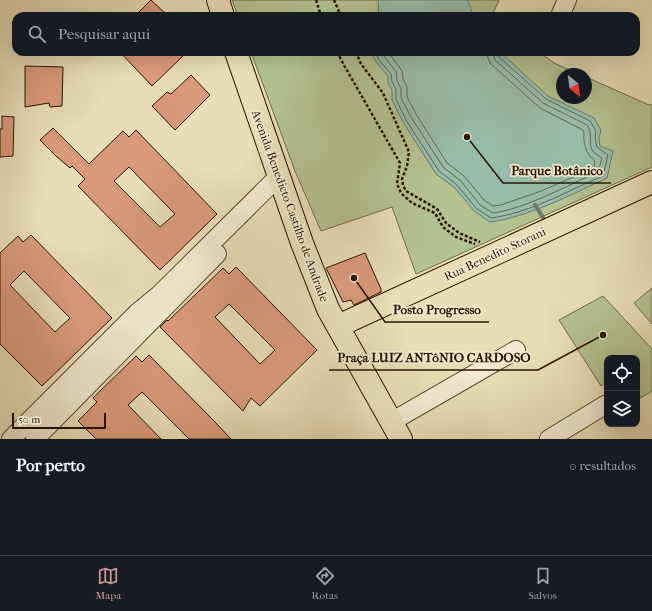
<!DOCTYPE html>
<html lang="pt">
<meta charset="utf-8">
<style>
:root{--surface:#171b24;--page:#242831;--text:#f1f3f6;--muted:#9ea1a6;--line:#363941;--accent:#c59692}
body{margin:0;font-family:"IM FELL French Canon",serif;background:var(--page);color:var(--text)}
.controls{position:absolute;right:12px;bottom:12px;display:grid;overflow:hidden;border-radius:8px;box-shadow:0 4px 16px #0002}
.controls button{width:36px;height:36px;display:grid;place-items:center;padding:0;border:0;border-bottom:1px solid var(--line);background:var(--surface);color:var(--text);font:20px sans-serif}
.compass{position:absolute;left:556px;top:68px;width:36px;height:36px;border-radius:50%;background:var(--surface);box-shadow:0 4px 16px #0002;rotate:151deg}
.scale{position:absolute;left:12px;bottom:10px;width:94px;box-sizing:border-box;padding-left:4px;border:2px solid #2a1502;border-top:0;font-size:11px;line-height:14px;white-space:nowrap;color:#2a1502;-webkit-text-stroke:3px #f0e9d0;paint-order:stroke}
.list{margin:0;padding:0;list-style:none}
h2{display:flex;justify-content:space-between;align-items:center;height:52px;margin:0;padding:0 16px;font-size:17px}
h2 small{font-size:13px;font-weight:400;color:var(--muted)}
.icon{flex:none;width:22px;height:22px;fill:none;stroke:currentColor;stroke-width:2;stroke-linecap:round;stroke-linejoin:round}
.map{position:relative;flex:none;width:652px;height:439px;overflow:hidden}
.search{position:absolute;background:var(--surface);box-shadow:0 4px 16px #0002;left:12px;right:12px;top:12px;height:44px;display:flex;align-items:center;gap:10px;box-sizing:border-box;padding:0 14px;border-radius:12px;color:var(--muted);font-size:15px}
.sheet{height:116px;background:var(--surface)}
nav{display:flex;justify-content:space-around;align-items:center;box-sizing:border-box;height:56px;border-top:1px solid var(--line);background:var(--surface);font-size:11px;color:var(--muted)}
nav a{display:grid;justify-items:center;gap:2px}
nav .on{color:var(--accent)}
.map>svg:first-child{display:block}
.green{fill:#b4c290;stroke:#6f6c49}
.water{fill:#98bcaa;stroke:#6c7967}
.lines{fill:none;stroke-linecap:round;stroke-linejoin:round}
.shore{stroke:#616856;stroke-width:1}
.stream{stroke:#6c7967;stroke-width:4}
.building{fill:#d99a7a;stroke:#2a1502;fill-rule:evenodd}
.minor-casing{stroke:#5a472f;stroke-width:20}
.major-casing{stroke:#2a1502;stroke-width:24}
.path{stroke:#2a1502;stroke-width:2.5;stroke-dasharray:3 2;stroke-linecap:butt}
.minor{stroke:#f0e9d0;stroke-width:18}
.major{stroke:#e8ddb6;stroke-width:22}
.labels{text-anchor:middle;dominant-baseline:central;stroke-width:3.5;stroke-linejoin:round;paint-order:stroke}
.street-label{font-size:12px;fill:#2a1502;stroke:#f0e9d0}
.leader{fill:none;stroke:#2a1502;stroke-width:1.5}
.callout-dot{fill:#2a1502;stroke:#f0e9d0;stroke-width:1.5}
.callout-label{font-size:13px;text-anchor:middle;font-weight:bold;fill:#2a1502;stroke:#f0e9d0;stroke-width:3.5;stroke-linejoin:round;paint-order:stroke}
</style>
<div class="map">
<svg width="652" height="439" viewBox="0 0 652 439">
<rect width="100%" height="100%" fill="#e8ddb6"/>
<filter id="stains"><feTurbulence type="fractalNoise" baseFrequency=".005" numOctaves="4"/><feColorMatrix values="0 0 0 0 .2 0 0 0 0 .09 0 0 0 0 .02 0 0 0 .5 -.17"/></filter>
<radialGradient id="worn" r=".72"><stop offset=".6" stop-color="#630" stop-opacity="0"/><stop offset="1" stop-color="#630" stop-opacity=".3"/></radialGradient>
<path class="green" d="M 232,0 L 499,0 L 492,16 L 238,16 Z
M 251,52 L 539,52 L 554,63 L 578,74 L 562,74 L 562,98 L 586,98 L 586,77 L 649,105 L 649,104 L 652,105 L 652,167 L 416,274 L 392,207 L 321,231 L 295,171 Z
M 652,288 L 652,324 L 634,303 Z
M 603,296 L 652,349 L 652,391 L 637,400 L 637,358 L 607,358 L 607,381 L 601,386 L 559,320 Z"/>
<path class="water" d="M 378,0 L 468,0 L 473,16 L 379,16 Z
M 371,52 L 500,52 L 548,96 L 594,118 L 601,130 L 599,138 L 600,146 L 613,151 L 607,178 C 570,195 531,216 490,222 L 474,211 L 454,187 L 436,174 L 403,122 L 392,100 L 392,90 L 388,83 L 388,76 L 376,62 Z"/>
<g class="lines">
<path class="shore" d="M 375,52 L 379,60 L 391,74 L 392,82 L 396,89 L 396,99 L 406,120 L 439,171 L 457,185 L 476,208 L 491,218 C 530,213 567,191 603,176 L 608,155 L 597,147 L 595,138 L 596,131 L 590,121 L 546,99 L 499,57 L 498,52
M 381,52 L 396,72 L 397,81 L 401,88 L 401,98 L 411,117 L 443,167 L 461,181 L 480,205 L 493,213 C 527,208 566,186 598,172 L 602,158 C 599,155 594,154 592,150 C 588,140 593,134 587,125 L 543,103 L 495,60 L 493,52
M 388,52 L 402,71 L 403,79 L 407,87 L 407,97 L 416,114 L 447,163 L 464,176 L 484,200 L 493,206 L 501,205 L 541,191 L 594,168 L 595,161 C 588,155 585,149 584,140 C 583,135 585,134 583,130 L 540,108 L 491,64 L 488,58 L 487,52"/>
<path class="stream" d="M 535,205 L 544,219"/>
</g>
<path class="building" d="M 151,0 L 168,16 L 135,16 Z
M 120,52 L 187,52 L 152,86 Z
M 25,66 L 63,67 L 62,106 L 50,107 L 49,103 L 25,107 Z
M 191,75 L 210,95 L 175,130 L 152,106 L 167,92 L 171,94 Z
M 2,116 L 14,117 L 13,156 L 0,157 L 0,129 L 2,129 Z
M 53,128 L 89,164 L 123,131 L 129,137 L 136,130 L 217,214 L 160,270 L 78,186 L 85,179 L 72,166 L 70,168 L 57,157 L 40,140 ZM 129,167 L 175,214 L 160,227 L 114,181 Z
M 31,235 L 112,318 L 42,386 L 0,344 L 0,253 L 18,236 L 23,242 ZM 24,271 L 70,318 L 55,332 L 10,285 Z
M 365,253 L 381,289 L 381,292 L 354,305 L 351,300 L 343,302 L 326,268 Z
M 236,267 L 317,350 L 260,406 L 251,398 L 243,411 L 160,327 L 167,320 L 168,321 L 223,268 L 229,274 ZM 229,304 L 275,350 L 260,364 L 215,317 Z
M 149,355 L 216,423 L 231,439 L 189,439 L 142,392 L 128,405 L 161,439 L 96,439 L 78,421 L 97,402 L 93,398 L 136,356 L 142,362 Z"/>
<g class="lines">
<defs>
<path id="minor" d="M 560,16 L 567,0
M 391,422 L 516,350
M 11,439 L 137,313 L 159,295 L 279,176
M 35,439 L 217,254
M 549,439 L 605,405"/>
<path id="major" d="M 218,0 L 223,16
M 236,52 L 302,243 L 328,309 L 401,439
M 338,326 L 652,182"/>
</defs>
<use href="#minor" class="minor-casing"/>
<use href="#major" class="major-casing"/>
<path class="path" d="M 316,0 L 321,16
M 334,0 L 341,16
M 337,52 L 345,67 L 400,163 L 397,184 L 401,193 L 412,203 L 435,213 L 443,227 L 456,237 L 475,244
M 356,52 L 361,64 L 383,93 L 409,152 L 407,166 L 402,179 L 403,185 L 406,191 L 437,209 L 446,223 L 459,233 L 480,242"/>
<use href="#minor" class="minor"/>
<use href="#major" class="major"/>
</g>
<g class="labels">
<g class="street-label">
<text transform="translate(290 206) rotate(70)">Avenida Benedicto Castilho de Andrade</text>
<text transform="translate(495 254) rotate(-25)">Rua Benedito Storani</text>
</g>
</g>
<path class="leader" d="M467 137L503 183H611M354 278L385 322H489M603 335L538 370H329"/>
<g class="callout-dot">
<circle cx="467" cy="137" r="4"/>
<circle cx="354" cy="278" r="4"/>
<circle cx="603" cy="335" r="4"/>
</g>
<g class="callout-label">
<text x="557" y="175">Parque Botânico</text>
<text x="437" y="314">Posto Progresso</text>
<text x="434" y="362">Praça LUIZ ANTôNIO CARDOSO</text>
</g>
<rect width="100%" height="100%" filter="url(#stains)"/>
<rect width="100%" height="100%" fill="url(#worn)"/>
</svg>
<div class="controls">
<button><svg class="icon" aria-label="locate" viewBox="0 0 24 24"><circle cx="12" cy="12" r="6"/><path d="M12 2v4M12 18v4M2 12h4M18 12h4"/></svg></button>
<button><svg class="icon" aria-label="layers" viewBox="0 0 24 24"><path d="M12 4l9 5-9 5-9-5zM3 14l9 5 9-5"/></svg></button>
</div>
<svg class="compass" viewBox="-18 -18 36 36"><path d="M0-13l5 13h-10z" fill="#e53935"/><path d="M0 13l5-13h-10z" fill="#9ea1a6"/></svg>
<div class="scale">50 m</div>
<div class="search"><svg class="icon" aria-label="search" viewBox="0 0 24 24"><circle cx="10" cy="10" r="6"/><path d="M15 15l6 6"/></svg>Pesquisar aqui</div>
</div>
<section class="sheet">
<h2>Por perto<small>0 resultados</small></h2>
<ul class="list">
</ul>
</section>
<nav>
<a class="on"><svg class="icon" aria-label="map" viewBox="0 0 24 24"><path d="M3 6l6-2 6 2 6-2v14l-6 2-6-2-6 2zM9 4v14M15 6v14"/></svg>Mapa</a>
<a><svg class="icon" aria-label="directions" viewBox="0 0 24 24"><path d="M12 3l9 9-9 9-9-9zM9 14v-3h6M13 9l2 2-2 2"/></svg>Rotas</a>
<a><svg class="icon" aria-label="saved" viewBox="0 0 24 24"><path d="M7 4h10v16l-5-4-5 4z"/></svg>Salvos</a>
</nav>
